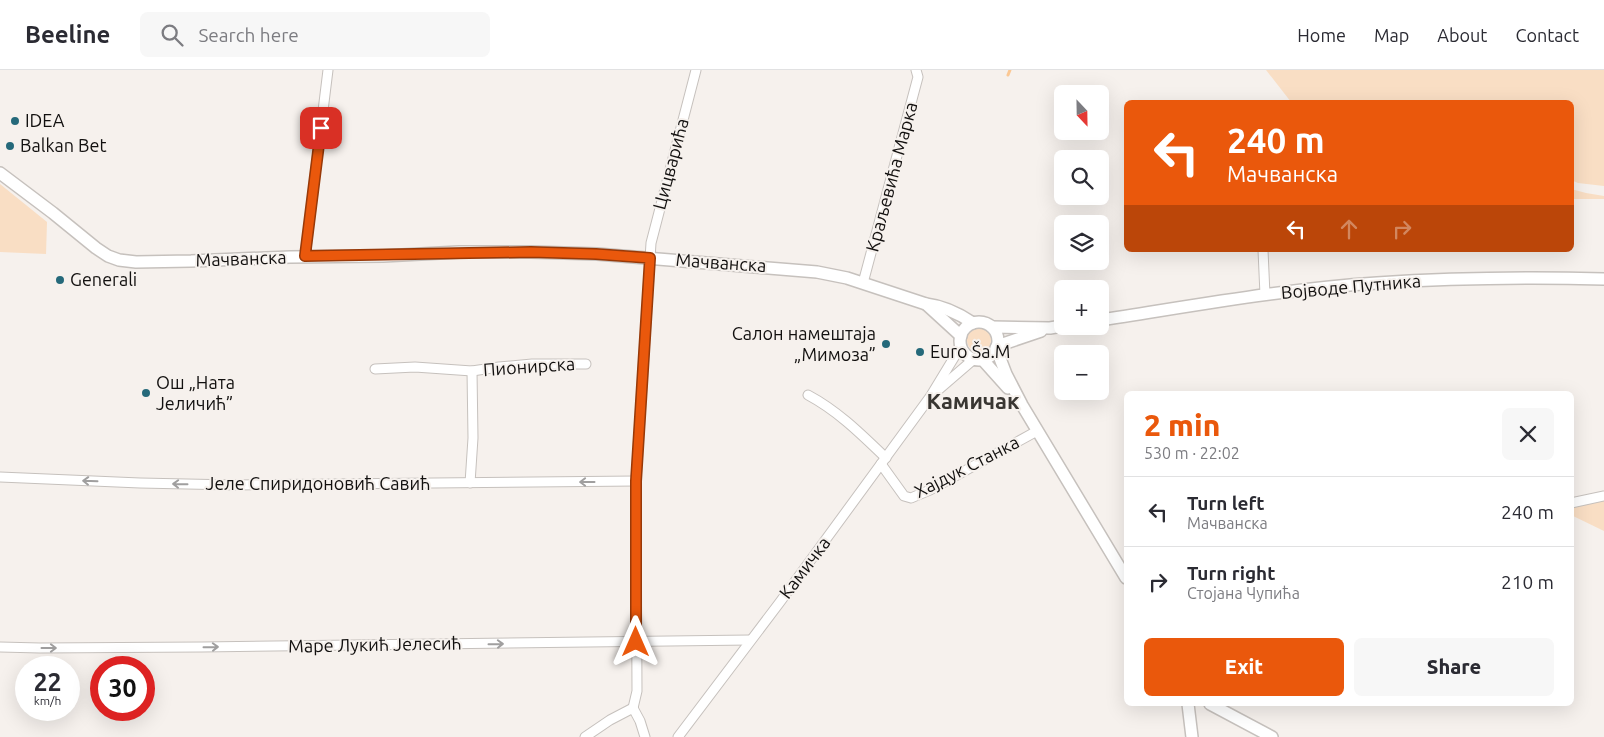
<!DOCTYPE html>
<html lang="en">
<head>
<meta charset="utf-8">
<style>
  body { margin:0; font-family:Ubuntu,sans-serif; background:#f7f7f7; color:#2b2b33; height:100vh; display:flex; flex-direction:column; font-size:19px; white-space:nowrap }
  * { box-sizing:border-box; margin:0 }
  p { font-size:16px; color:#7c7c81 }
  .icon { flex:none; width:28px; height:28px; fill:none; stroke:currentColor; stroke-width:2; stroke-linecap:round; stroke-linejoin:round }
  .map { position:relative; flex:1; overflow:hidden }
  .panel { position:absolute; left:1124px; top:321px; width:450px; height:315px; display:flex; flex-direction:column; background:#fff; border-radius:8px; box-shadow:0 5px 20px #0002 }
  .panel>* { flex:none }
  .guide { position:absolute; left:1124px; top:30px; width:450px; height:152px; border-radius:8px; box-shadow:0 5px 20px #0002; background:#ea580c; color:#fff; overflow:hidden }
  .needle { width:32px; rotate:158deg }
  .buttons { position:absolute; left:1054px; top:15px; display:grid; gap:10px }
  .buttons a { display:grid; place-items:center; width:55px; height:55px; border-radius:8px; background:#fff; box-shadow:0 5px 20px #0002; font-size:25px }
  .speed { position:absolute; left:15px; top:586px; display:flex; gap:10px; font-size:25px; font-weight:700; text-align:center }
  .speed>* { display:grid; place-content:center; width:65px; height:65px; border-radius:50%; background:#fff; box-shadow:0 5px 20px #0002; line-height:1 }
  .speed small { font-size:12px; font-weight:400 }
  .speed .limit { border:8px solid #d22; background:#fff; color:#111 }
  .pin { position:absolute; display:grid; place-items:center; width:42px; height:42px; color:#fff; margin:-21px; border-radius:10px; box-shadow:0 2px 8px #0006 }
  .me { position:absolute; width:55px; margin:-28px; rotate:0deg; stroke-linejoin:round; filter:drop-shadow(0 0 4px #0008) }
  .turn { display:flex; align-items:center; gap:18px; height:105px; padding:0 20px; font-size:22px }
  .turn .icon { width:65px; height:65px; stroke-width:2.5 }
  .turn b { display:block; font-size:35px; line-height:42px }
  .lanes { display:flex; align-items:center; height:48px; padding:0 20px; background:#0003; justify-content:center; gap:25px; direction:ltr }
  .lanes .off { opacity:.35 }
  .round { display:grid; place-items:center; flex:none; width:52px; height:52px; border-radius:8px; background:#f7f7f7 }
  .head { display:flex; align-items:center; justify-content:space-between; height:85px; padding:0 20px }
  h1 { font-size:30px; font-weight:800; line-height:38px; color:#ea580c }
  .button { display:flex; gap:10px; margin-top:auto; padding:10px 20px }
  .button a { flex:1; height:58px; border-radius:8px; background:#ea580c; color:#fff; font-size:20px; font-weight:800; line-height:58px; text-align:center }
  .button a+a { background:#f7f7f7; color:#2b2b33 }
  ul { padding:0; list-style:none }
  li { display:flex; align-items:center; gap:15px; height:70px; padding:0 20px; border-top:1px solid #e1e1e2 }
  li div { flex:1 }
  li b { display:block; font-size:19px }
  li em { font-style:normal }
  header { display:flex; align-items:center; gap:30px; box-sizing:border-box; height:70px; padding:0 25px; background:#fff; border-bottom:1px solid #e1e1e2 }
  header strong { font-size:24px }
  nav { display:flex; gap:28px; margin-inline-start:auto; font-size:18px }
  .search { width:350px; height:45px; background:#f7f7f7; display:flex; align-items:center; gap:12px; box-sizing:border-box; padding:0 18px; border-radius:8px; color:#7c7c81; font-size:19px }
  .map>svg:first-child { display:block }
</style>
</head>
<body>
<header>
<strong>Beeline</strong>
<div class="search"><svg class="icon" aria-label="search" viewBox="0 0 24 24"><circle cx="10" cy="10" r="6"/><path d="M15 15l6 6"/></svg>Search here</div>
<nav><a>Home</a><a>Map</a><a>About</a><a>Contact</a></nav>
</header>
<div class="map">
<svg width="1604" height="667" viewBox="0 0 1604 667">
  <rect width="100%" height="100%" fill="#f6f1ed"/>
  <!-- green -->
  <g fill="#f9dec4">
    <path d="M1266,0H1604V116L1578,113L1571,110V32H1291Z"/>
    <path d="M0,114L47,152L46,184L0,182Z"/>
    <path d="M1571,119L1586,123L1604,126V129H1571Z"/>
    <circle cx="979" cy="270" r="12"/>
    <path d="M1604,429V461L1571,445V436Z"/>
  </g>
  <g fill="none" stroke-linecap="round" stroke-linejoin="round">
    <!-- stream -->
    <path stroke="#fbc894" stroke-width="3" d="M1008,5L1010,0"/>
    <defs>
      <g id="street">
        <path d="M1263,180L1265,225"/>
        <path d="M305,187L328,0"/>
        <path d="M863,213L918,7L916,0"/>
        <path d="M375,299L415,297L472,301L499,297L532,294H586"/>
        <path d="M938,320L974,289"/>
        <path d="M808,325C838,341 861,364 886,388"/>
        <path d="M881,394L904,426L911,428L930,420L1037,361"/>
        <path d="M0,407L140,413L234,415L636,411"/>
        <path d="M470,413L473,368L472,301"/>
        <path d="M1571,433L1604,426"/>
        <path d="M0,577L40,578L202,577L750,570"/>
        <path d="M633,638L637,621L636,411L651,173L696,0"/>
        <path d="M633,638L640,651L645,667"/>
        <path d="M585,667L610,650L633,638"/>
        <path d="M678,667L780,532L930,327L961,276"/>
      </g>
      <g id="secondary">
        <path d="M0,103L53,143L96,178L108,186L119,190L136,192L191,191L290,187L383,186L459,182H531L597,184L817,202L847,208L926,234C943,236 958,243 973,253"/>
        <path d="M926,234L961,266"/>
        <path d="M1100,250C1192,236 1284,219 1377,213C1453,208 1529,207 1604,209"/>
        <circle cx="979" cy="271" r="19"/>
        <path d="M992,257L1050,258L1062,256"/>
        <path d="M997,276L1041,261"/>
        <path d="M996,278L1006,304L1022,335L1126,508"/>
        <path d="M982,289L1008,318"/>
        <path d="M1188,634L1192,667"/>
        <path d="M1210,634L1272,667"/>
      </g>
    </defs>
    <!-- street casing -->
    <use href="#street" stroke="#c6c1bd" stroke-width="11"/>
    <!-- secondary casing -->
    <use href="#secondary" stroke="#c6c1bd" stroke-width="14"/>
    <!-- street -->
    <use href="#street" stroke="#fff" stroke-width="9"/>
    <!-- secondary -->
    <use href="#secondary" stroke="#fff" stroke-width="11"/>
  </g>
  <!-- one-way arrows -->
  <defs><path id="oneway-shaft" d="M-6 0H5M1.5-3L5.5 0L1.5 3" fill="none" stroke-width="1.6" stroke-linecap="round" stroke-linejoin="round" transform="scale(1.25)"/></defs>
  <g stroke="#a09f9f">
    <use href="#oneway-shaft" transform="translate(90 411) rotate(-178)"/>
    <use href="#oneway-shaft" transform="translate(587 412) rotate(180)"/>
    <use href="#oneway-shaft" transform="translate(180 414) rotate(-179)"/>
    <use href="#oneway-shaft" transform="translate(496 574) rotate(-1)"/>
    <use href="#oneway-shaft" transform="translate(211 577) rotate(-1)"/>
    <use href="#oneway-shaft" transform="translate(49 578)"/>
  </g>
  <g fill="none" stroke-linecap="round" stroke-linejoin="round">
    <defs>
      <path id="route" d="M321,58L305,186L531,182L596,184L650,188L636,411V572"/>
    </defs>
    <!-- route casing -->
    <use href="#route" stroke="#983908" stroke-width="12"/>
    <!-- route -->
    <use href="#route" stroke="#ea580c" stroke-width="9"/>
  </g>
  <!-- markers -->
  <g fill="#25697a" stroke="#f6f1ed" stroke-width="2">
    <circle cx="15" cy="51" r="5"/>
    <circle cx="10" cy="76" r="5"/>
    <circle cx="60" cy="210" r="5"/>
    <circle cx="886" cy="274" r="5"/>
    <circle cx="920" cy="282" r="5"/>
    <circle cx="146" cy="323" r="5"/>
  </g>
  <g text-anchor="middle" stroke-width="4" stroke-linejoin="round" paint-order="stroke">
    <!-- poi labels -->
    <g font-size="18" fill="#12100f" stroke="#f6f1ed" text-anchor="start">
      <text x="25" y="57">IDEA</text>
      <text x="20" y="82">Balkan Bet</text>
      <text x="70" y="216">Generali</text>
      <text x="876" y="270" text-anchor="end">Салон намештаја<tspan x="876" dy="21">„Мимоза”</tspan></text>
      <text x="930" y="288">Euro Ša.M</text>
      <text x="156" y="319">Ош „Ната<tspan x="156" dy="21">Јеличић”</tspan></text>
    </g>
    <!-- street labels -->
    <g font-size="18" fill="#12100f" stroke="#f6f1ed">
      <text transform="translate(671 94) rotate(-75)" y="6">Цицварића</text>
      <text transform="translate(892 107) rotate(-75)" y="6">Краљевића Марка</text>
      <text transform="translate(241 189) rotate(-2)" y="6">Мачванска</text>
      <text transform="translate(721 193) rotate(4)" y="6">Мачванска</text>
      <text transform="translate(1351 217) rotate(-5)" y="6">Војводе Путника</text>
      <text transform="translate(529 297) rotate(-4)" y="6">Пионирска</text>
      <text transform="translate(967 397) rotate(-27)" y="6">Хајдук Станка</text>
      <text x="318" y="420">Јеле Спиридоновић Савић</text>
      <text transform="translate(805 498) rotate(-53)" y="6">Камичка</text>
      <text transform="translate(375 575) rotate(-1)" y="6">Маре Лукић Јелесић</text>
    </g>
    <!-- district labels -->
    <g font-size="22" font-weight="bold" fill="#393632" stroke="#f6f1ed">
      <text x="973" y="339">Камичак</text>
    </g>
  </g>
</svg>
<div class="buttons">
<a><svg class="needle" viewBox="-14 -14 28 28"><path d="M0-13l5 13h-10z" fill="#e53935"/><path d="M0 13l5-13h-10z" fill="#7c7c81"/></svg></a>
<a><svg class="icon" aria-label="search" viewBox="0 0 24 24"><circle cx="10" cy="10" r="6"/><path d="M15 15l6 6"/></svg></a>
<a><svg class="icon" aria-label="layers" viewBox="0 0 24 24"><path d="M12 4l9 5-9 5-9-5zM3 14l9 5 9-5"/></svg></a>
<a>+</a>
<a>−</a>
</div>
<div class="speed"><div>22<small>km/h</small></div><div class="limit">30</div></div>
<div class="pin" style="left:321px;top:58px;background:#d93025"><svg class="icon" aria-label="arrive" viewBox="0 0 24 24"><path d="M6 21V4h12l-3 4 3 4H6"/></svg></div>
<svg class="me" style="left:636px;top:572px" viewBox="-20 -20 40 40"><path d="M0-17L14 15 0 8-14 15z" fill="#ea580c" stroke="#fff" stroke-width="4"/></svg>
<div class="guide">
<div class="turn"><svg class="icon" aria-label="left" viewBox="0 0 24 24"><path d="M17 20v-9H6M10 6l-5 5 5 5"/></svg><div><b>240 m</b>Мачванска</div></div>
<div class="lanes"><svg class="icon" aria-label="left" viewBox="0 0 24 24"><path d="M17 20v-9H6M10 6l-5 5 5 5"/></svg><svg class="icon off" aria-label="ahead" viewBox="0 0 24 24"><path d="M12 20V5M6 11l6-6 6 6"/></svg><svg class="icon off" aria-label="right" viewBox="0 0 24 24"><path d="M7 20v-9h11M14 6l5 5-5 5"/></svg></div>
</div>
<section class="panel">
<div class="head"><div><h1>2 min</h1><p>530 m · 22:02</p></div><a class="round"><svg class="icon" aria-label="close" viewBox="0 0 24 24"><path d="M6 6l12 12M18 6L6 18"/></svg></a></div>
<ul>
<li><svg class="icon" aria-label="left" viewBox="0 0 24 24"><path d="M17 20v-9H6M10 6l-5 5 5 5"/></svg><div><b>Turn left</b><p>Мачванска</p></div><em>240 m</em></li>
<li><svg class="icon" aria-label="right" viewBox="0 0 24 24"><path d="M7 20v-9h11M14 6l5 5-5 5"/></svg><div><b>Turn right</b><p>Стојана Чупића</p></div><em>210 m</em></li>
</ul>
<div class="button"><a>Exit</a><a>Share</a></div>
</section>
</div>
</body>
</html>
